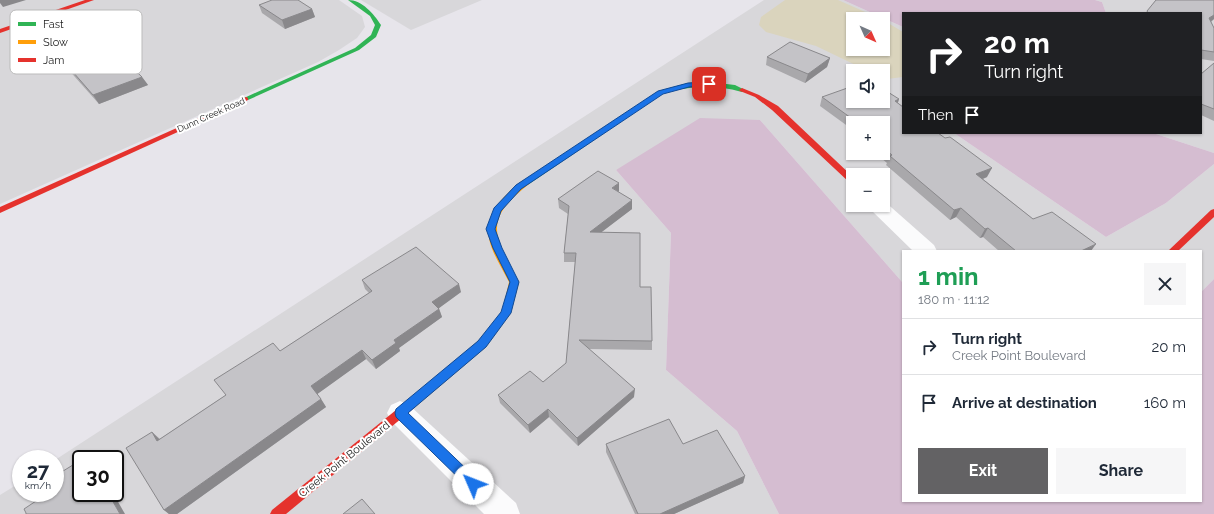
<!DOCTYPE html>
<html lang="en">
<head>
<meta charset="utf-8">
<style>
  body { margin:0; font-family:Raleway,sans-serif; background:#f6f6f7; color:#1f2937; height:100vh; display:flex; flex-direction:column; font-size:15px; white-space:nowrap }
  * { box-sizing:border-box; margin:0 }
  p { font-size:13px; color:#747a83 }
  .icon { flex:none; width:22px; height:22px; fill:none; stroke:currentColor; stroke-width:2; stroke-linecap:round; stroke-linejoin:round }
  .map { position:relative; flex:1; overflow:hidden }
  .drawer { position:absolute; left:902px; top:250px; width:300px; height:252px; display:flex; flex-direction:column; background:#fff; border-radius:0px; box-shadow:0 1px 3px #0004 }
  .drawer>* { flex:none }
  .banner { position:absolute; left:902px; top:12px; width:300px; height:122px; border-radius:0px; box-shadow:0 1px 3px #0004; background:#202124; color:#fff; overflow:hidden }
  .needle { width:26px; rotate:135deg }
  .buttons { position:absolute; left:846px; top:12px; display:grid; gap:8px }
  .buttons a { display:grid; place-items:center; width:44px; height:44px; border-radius:0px; background:#fff; box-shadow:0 1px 3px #0004; font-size:20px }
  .speed { position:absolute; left:12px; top:450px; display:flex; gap:8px; font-size:20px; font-weight:700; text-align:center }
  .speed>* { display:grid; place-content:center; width:52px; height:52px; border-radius:50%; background:#fff; box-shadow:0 1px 3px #0004; line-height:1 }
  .speed small { font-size:10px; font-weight:400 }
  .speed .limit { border:2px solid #111; border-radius:6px; background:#fff; color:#111 }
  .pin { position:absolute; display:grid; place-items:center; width:34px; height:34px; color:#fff; margin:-17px; border-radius:8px; box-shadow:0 2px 6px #0006 }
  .me { position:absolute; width:44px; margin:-22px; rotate:314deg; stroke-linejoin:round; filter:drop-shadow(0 0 3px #0008) }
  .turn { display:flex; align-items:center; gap:14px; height:84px; padding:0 16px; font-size:18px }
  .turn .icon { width:52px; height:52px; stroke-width:2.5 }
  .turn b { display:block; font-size:28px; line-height:34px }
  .then { display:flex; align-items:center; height:38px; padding:0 16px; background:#0003; gap:8px; font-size:15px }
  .round { display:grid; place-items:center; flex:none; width:42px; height:42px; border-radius:0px; background:#f6f6f7 }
  .head { display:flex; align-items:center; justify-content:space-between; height:68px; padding:0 16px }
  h1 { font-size:24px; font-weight:700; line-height:30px; color:#1e9e55 }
  .button { display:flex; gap:8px; margin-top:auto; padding:8px 16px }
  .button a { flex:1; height:46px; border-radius:0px; background:#636264; color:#fff; font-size:16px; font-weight:700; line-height:46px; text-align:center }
  .button a+a { background:#f6f6f7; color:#1f2937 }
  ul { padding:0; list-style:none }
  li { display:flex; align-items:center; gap:12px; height:56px; padding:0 16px; border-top:1px solid #e0e1e3 }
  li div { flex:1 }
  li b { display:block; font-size:15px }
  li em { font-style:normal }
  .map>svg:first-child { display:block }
</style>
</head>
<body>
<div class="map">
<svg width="1214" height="514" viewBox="0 0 1214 514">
  <rect width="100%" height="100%" fill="#e7e5eb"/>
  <!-- residential -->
  <g fill="#d8d7da" fill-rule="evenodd">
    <path d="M0,0H339L362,16L365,27L357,38L339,50L318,62L0,204Z"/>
    <path d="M361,0H482L411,30Z"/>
    <path d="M764,0H843L903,27V133H954L1106,237L1166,203L1214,164V279L1201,292V251H903V283L760,120L616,170L671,233L666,370L737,431L779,514H0V495L21,482V493H55V460ZM853,19H883V49H853ZM853,71H883V101H853ZM853,123H883V153H853ZM853,175H883V205H853ZM81,459H115V493H81Z"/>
    <path d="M1095,0H1214V153L1153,133H1201V13H1106L1102,2Z"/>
  </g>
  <!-- forest -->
  <g fill="#d5bdd1">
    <path d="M843,0H1095L1102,2L1106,13H903V27Z"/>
    <path d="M700,118L760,120L903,283V501H1201V292L1214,279V514H779L737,431L666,370L671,233L616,170Z"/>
    <path d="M954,133H1153L1214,153V164L1166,203L1106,237Z"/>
  </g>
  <!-- water -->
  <path fill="#dad4bd" d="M785,0H838L881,19H853V49H883V20L903,32V77L887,79L883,77V71H868L816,46L766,32L759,25L761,17Z"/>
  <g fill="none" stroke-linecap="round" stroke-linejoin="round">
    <!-- street -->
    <g fill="#fbfbfc" fill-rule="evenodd">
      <path d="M883,200L934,245L937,251H913L871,210L868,205H883Z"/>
      <path d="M400,401L409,405L516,503L520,514H484L391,421L387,413L391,405Z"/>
    </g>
    <!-- fast -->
    <g fill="#30b455" fill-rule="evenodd">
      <path d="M348,0C362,0 374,14 381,25L376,37L359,50L248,100H244V98L355,48L371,35L375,25L370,16Z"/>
      <path d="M709,82L735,85L745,90L742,92C712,84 693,86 663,93L529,184L526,185L522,182L659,91L688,83Z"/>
    </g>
    <!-- slow -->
    <path fill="#ff9f0a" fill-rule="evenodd" d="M526,179L529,180L530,182L529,184C482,221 494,235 519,282L511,313L486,347L414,408L410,410L406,408L405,405L406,402L478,341L502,312L509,282C492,249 475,230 504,197C510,191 518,182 526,179Z"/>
    <!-- jam -->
    <g fill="#e5322d" fill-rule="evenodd">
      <path d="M85,0H94L0,33V29Z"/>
      <path d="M742,88L759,95L778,106L853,177V184L850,183L772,110L755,97L740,91L739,90Z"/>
      <path d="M246,97L248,98V100L0,213V207Z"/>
      <path d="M1214,209V217L1178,251H1168L1211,210Z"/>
      <path d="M410,400L414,402L415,405L414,408L286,514H270L272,510L406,402Z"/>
    </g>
  </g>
  <!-- wall -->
  <g fill="#a9a8ab">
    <path d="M1156,0H1214V19L1211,22L1214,28V61L1201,59V13H1146Z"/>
    <path d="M259,5L312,9L315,17L285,29L262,13Z"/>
    <path d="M46,41L142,77L148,85L99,104L51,50Z"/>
    <path d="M767,57L830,58L827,67L805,83L766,65Z"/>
    <path d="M1214,63V121L1201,115V74Z"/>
    <path d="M822,97L899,99L898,103L987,177L983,179L1033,219L1091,251H999L983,237L980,238L956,217L950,220L886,165L887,163L875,153H883V123H853V130L820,106Z"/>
    <path d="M619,192L632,209L601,232L640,287L652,341V350L589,349L634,397L578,446L549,417L530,433L500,403L498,395L543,382L566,363L575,262H564V253L568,214L559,208L558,199Z"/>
    <path d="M362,280L461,292L439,308L442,317L399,348L400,351L376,369L366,359L317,394L321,399L326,407L177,514H169L164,510L152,432L160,439L226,395L280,351L369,293L365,289Z"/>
    <path d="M606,444H683L745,476L743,483L674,514H635L606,452Z"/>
  </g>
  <!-- shaded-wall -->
  <g fill="#89888b">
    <path d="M0,0H26L3,7L0,3Z"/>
    <path d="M312,9L315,17L285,29L282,20Z"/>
    <path d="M1214,15V19L1203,27L1209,18Z"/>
    <path d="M830,58L827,67L805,83L808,74Z"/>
    <path d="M142,77L148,85L99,104L93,95Z"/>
    <path d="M899,99L896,108L895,101Z"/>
    <path d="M992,168L987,177L972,183L976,174Z"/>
    <path d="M619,183V192L612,188Z"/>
    <path d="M632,200V209L590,241V232Z"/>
    <path d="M961,208L956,217L950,220L954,210Z"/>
    <path d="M988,228L983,237L980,238L985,229Z"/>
    <path d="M1096,244L1091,251H1081Z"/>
    <path d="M459,284L461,292L435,311L432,302Z"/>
    <path d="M439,309L442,317L399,348L400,351L376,369L372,360L394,340Z"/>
    <path d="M362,350L366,359L316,395L311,386Z"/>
    <path d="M635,389L634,397L578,446L577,438Z"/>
    <path d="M321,399L326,407L177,514H169L164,510Z"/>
    <path d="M548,409L549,417L530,433L528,425Z"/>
    <path d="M152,432L160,440L157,441Z"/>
    <path d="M745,476L743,483L674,514H660Z"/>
    <path d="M108,493H113L125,514H120Z"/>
  </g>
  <!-- building -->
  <g fill="#c4c3c7" stroke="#89888b">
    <path d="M272,0H298L312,9L282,20L259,5Z"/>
    <path d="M1156,0H1214V15L1209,18L1214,28V52L1201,50V13H1148L1147,11Z"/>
    <path d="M90,27L142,77L93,95L46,41Z"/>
    <path d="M790,42L830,58L808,74L767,57Z"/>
    <path d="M1214,63V109L1201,104V74Z"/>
    <path d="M853,86V101H883V89L899,99L895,101L903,107V133H938L945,138L950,137L992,168L976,174L1033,219L1052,212L1096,244L1081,251H1016L988,228L985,229L961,208L954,210L890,156L892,155L883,148V123H858L822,97Z"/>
    <path d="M598,171L619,183L612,188L632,200L590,232L640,233V287H651L652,341L579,340L635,389L577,438L548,409L528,425L498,395L530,371L543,382L566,363L576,253H564L569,206L558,199Z"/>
    <path d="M416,247L459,284L432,302L439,309L394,340L396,343L372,360L362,350L311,386L321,399L164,510L126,448L152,432L157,441L226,395L214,380L273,343L280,351L372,291L362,280Z"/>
    <path d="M669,419L683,444L717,430L745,476L660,514H638L606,444Z"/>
    <path d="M87,456L89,459H82Z"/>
    <path d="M81,460V493H108L120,514H26V513L24,509L48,493H55V489L60,486L55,476Z"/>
    <path d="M362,499L375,514H343Z"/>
  </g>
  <!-- route -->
  <path fill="#1a73e8" stroke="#114b97" d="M709,82L711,83V86L689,87L663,94L521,189L501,211L495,229L502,248L519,282L511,313L486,347L408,413L478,480L479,484L478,488L473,490L469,488L396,417L395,413L396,409L478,341L501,312L510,282L493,248L486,229L494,208L516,185L658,91L688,83Z"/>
  <g text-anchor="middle" stroke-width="4" stroke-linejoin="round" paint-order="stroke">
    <!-- far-street labels -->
    <g font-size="9" fill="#1c1c1c" stroke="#fff">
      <text transform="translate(211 115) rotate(-24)" y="3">Dunn Creek Road</text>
    </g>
    <!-- street labels -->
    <g font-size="11" fill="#1c1c1c" stroke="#fff">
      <text transform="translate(344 459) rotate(-39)" y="4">Creek Point Boulevard</text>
    </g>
  </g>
  <!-- legend -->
  <rect x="10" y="10" width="132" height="64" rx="6" fill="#fff" stroke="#bbb" stroke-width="1"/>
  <rect x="18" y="22" width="18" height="4" fill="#30b455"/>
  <rect x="18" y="40" width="18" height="4" fill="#ff9f0a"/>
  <rect x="18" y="58" width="18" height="4" fill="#e5322d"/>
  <g font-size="11" fill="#1c1c1c">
    <text x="43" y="28">Fast</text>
    <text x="43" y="46">Slow</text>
    <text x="43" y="64">Jam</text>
  </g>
</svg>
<div class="buttons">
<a><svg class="needle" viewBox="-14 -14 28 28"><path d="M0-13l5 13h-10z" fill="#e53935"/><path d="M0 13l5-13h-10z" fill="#747a83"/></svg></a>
<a><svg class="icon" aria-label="sound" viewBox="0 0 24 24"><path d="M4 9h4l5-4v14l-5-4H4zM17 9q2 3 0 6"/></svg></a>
<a>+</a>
<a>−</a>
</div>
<div class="speed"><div>27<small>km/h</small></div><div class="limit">30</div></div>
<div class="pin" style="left:709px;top:84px;background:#d93025"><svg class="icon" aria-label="arrive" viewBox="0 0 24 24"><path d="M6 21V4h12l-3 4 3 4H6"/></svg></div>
<svg class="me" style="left:473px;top:484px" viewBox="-20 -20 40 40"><circle r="19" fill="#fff"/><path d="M0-13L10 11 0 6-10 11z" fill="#1a73e8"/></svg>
<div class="banner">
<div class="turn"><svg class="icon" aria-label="right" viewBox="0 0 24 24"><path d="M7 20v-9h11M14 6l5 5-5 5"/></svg><div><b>20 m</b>Turn right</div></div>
<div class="then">Then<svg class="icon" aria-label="arrive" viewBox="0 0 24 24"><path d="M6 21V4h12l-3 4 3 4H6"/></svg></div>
</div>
<section class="drawer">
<div class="head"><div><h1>1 min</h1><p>180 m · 11:12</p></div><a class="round"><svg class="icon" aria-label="close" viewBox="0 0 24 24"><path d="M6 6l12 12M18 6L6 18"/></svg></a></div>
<ul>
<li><svg class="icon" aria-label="right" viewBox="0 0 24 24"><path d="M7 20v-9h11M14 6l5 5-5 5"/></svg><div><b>Turn right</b><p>Creek Point Boulevard</p></div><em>20 m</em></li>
<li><svg class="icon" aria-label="arrive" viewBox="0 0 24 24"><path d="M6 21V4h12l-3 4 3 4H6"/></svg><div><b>Arrive at destination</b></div><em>160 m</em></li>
</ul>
<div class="button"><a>Exit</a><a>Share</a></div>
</section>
</div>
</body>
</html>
